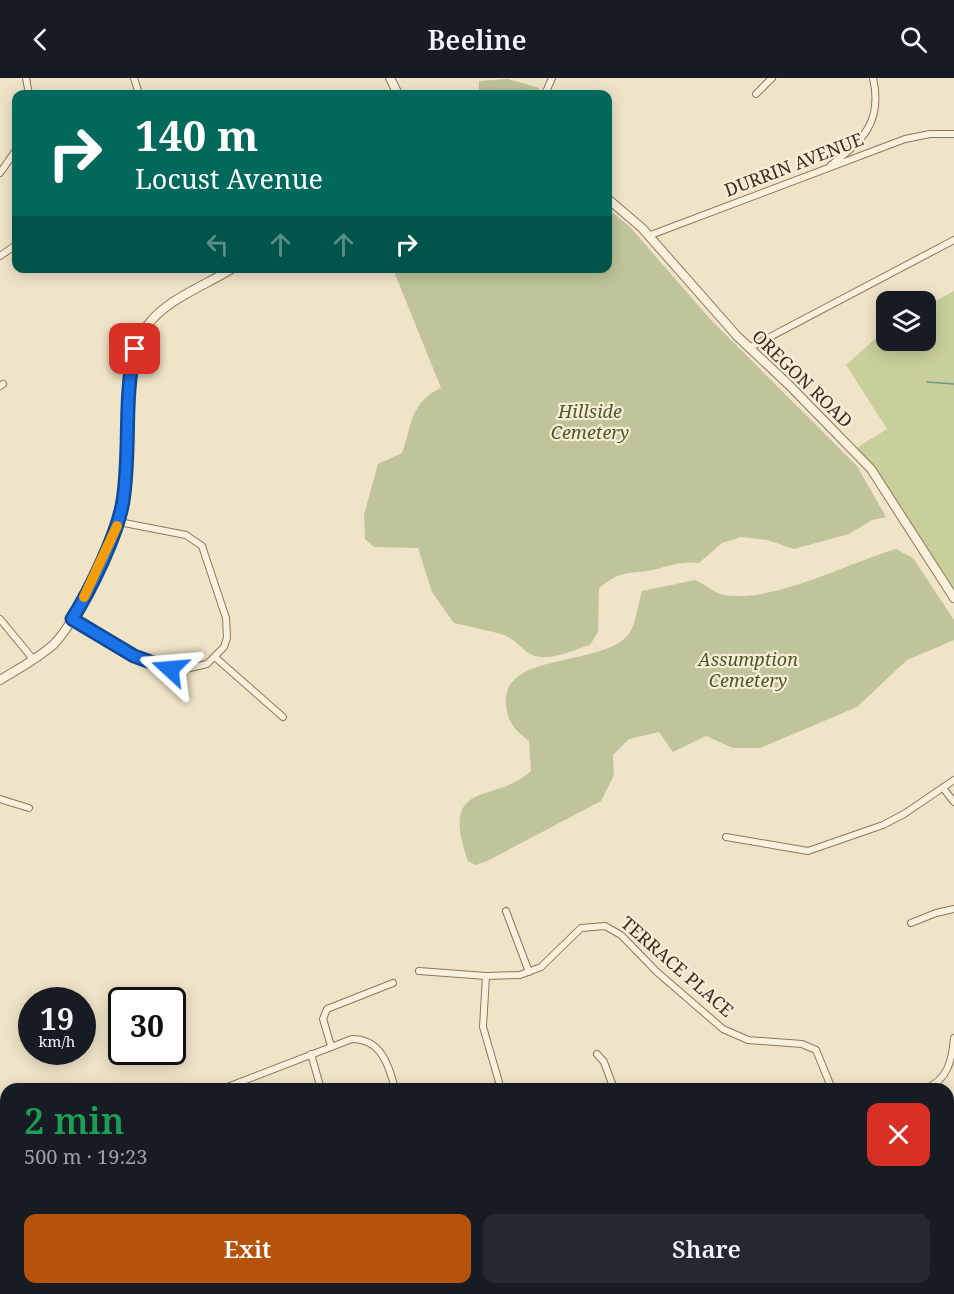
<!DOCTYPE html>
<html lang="en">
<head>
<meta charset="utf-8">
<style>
  body { margin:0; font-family:"Noto Serif",serif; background:#242831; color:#f1f3f6; height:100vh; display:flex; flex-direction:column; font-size:22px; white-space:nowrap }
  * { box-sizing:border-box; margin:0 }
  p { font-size:20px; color:#9ea1a6 }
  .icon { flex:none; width:33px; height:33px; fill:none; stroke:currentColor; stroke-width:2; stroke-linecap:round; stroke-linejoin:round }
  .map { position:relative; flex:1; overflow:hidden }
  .drawer { position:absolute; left:0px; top:1005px; width:954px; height:212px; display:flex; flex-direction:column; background:#171b24; border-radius:18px 18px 0 0; box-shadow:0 3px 15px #0003 }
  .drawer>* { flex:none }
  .top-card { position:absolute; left:12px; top:12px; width:600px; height:183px; border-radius:12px; box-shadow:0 3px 15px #0003; background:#00695c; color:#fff; overflow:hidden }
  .controls { position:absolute; left:876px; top:213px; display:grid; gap:12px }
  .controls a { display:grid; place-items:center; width:60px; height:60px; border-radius:12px; background:#171b24; box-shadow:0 3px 15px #0003; font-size:30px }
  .speed { position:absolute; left:18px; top:909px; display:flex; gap:12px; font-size:30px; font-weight:700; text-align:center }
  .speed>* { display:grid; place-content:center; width:78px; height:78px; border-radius:50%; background:#171b24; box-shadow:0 3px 15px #0003; line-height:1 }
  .speed small { font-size:15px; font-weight:400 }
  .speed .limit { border:3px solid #111; border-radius:9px; background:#fff; color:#111 }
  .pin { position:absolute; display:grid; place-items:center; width:51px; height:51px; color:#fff; margin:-26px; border-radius:12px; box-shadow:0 3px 9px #0006 }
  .me { position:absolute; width:66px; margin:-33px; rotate:289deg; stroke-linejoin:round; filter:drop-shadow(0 0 4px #0008) }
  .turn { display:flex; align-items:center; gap:21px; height:126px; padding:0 24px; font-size:27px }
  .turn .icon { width:78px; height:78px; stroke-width:2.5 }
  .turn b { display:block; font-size:42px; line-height:51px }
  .lanes { display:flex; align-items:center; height:57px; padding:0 24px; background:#0003; justify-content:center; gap:30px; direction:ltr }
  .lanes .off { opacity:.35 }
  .round { display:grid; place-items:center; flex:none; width:63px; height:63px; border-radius:12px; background:#242831 }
  .head { display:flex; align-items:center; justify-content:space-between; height:102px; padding:0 24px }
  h1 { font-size:36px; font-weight:600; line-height:45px; color:#1e9e55 }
  .action { display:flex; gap:12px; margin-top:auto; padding:12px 24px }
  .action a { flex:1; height:69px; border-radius:12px; background:#b45309; color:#fff; font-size:24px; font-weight:600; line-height:69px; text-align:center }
  .action a+a { background:#242831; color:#f1f3f6 }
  header { display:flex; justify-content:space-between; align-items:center; height:78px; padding:0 24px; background:#171b24; font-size:27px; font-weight:600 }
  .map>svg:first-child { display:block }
</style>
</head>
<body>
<header><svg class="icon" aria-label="back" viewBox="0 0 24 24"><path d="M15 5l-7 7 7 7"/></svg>Beeline<svg class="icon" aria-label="search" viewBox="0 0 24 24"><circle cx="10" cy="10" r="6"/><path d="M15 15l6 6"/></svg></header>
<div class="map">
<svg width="954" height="1216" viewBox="0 0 954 1216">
  <rect width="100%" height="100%" fill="#f0e4c8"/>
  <!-- green -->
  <path fill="#c9cf9b" d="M954,213V519L856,370L887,351L846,287L886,251V262H926V228Z"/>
  <!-- cemetery -->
  <g fill="#bfc49a">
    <path d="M508,1L539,10L538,16H479V3Z"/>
    <path d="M608,131L630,149L711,242L857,388L886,439L872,442L849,456L794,471L767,462L741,459L722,465L699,485C677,483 673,488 652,492C626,497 623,491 599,510L598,554L590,567C573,572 548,585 530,576C521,571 515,561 504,557C488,552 470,549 454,545L432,514L418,470L374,469L365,461L364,437L378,386L402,375C413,344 410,325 441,310L393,191L608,190Z"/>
    <path d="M896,471L913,480L954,542V562L907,582L857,629L760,670H733L706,658L673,674L659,654L629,661L613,677L614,697L601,723L487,783L475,787L468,783C438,699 495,727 531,693L529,663C515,652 507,644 506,626C501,574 601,589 628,557C636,548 638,525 642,513L695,502C704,506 715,515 724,517C774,525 848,485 896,471Z"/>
  </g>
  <!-- water -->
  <path fill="#a9c4bc" stroke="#6f938a" stroke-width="1.5" d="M6,1172V1210L96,1211L84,1214L0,1216V1174Z"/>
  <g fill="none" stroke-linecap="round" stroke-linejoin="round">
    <!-- stream -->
    <g stroke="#6f938a" stroke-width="1.5">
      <path d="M927,304L954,306"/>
      <path d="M948,1173L954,1174"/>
      <path d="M387,1210L392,1216"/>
      <path d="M524,1210L528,1216"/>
      <path d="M429,1216L438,1210"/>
      <path d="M586,1216L591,1213L595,1216"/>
      <path d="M604,1216L635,1210"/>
    </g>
    <defs>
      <g id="minor">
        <path d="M26,0L29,16"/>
        <path d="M134,0L139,16"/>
        <path d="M545,16L552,0"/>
        <path d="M756,16L772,0"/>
        <path d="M831,87C863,62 883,44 873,0"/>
        <path d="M0,95L16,72"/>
        <path d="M648,158L905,61L930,56H954"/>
        <path d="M0,178L16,167"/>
        <path d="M749,270L954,162"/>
        <path d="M0,308L3,306"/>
        <path d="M0,541L33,581"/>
        <path d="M72,541L134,578L177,593L207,586L224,569L227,560L226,540L202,468L186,457L119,444"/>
        <path d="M216,580L283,639"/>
        <path d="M943,710L954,724"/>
        <path d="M0,721L29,730"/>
        <path d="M726,759L808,773L883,747L904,736L954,702"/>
        <path d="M506,833L529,894"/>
        <path d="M911,845L936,835L954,831"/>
        <path d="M419,893L486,898L520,897L541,889L581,850L605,848L621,857L657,894L723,951L748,962L802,966L816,972L832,1011"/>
        <path d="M486,898L483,949L501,1011"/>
        <path d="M331,968L323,941L327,931L393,905"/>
        <path d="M311,976L321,1011"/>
        <path d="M597,976L604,984L614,1011"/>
        <path d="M222,1011L352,961C381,961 389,987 395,1011"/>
        <path d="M925,1011C948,1002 952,982 954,960"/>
        <path d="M948,1112L954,1113"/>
        <path d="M0,1142L6,1140"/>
        <path d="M134,1210L135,1216"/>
        <path d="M376,1210L380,1216"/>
      </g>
      <g id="tertiary">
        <path d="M390,0L398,16"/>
        <path d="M608,121L642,150L737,258L789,307L871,391L954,520"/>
        <path d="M0,602C18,591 37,581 53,567C74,547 110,472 119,444C127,418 126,389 126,362C127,325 123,279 147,248C166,221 205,208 233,190"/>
      </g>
    </defs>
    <!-- minor casing -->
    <use href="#minor" stroke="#8d765c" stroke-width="8"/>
    <!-- tertiary casing -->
    <use href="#tertiary" stroke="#8d765c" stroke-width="10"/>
    <!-- minor -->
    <use href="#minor" stroke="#faf1dc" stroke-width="6"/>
    <!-- tertiary -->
    <use href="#tertiary" stroke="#faf1dc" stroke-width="8"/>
  </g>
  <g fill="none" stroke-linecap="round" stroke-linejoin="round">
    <defs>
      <path id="route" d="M135,271C123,321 131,372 123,423C118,455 90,513 72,541L134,578L170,591"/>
    </defs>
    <!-- route casing -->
    <use href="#route" stroke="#114b97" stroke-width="15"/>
    <!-- route -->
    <use href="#route" stroke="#1a73e8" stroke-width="10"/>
    <!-- slow -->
    <path stroke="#f59e0b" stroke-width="10" d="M84,519L117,448"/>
  </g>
  <g text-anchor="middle" stroke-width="4.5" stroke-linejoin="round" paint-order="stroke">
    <!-- street labels -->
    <g font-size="18" fill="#3d2e20" stroke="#f7eed8">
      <text transform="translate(794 87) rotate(-21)" y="6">DURRIN AVENUE</text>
      <text transform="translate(802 301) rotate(44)" y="6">OREGON ROAD</text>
      <text transform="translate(677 889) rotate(41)" y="6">TERRACE PLACE</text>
    </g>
    <!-- park labels -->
    <g font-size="18" font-style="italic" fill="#4d5a26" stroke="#f7eed8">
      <text x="590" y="340">Hillside<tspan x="590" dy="21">Cemetery</tspan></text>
      <text x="748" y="588">Assumption<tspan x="748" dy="21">Cemetery</tspan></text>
    </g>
  </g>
</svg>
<div class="controls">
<a><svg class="icon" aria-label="layers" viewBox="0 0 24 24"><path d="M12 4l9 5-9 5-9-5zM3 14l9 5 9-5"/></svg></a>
</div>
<div class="speed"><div>19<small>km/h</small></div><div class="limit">30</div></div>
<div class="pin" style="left:135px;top:271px;background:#d93025"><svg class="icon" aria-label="arrive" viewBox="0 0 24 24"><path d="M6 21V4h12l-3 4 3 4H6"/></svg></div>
<svg class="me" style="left:170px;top:591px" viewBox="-20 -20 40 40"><path d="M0-17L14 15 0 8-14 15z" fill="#1a73e8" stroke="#fff" stroke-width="4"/></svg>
<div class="top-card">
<div class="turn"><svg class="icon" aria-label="right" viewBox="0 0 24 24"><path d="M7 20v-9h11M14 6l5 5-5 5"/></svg><div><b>140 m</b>Locust Avenue</div></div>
<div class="lanes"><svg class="icon off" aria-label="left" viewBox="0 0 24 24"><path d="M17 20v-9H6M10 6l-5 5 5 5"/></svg><svg class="icon off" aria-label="ahead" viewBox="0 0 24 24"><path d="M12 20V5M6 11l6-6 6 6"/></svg><svg class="icon off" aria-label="ahead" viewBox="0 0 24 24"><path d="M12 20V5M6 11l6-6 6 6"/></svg><svg class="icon" aria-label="right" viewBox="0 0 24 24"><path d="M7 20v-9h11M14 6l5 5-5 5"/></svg></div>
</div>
<section class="drawer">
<div class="head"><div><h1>2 min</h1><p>500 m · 19:23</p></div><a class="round" style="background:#d93025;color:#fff"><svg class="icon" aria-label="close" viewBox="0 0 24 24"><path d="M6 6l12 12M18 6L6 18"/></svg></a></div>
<div class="action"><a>Exit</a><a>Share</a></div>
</section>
</div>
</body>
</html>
